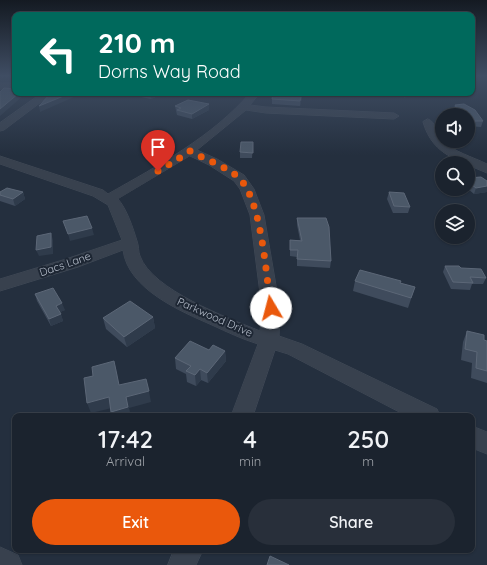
<!DOCTYPE html>
<html lang="en">
<head>
<meta charset="utf-8">
<style>
  body { margin:0; font-family:Quicksand,sans-serif; background:#282f3a; color:#f1f3f6; height:100vh; display:flex; flex-direction:column; font-size:15px; white-space:nowrap }
  * { box-sizing:border-box; margin:0 }
  p { font-size:13px; color:#a0a4aa }
  .icon { flex:none; width:22px; height:22px; fill:none; stroke:currentColor; stroke-width:2; stroke-linecap:round; stroke-linejoin:round }
  .map { position:relative; flex:1; overflow:hidden }
  .panel { position:absolute; left:12px; top:413px; width:463px; height:140px; display:flex; flex-direction:column; background:#1b232e; border-radius:8px; box-shadow:0 1px 3px #0004,0 0 0 1px #39404a }
  .panel>* { flex:none }
  .top-card { position:absolute; left:12px; top:12px; width:463px; height:84px; border-radius:8px; box-shadow:0 1px 3px #0004,0 0 0 1px #39404a; background:#00695c; color:#fff; overflow:hidden }
  .buttons { position:absolute; left:435px; top:108px; display:grid; gap:8px }
  .buttons a { display:grid; place-items:center; width:40px; height:40px; border-radius:50%; background:#1b232e; box-shadow:0 1px 3px #0004,0 0 0 1px #39404a; font-size:20px }
  .pin { position:absolute; display:grid; place-items:center; width:34px; height:34px; color:#fff; margin:-41px -17px; border-radius:50% 50% 50% 0; rotate:-45deg; box-shadow:0 0 4px #0007 }
  .pin .icon { rotate:45deg }
  .me { position:absolute; width:44px; margin:-22px; rotate:352deg; stroke-linejoin:round; filter:drop-shadow(0 0 3px #0008) }
  .turn { display:flex; align-items:center; gap:14px; height:84px; padding:0 20px; font-size:18px }
  .turn .icon { width:52px; height:52px; stroke-width:2.5 }
  .turn b { display:block; font-size:28px; line-height:34px }
  .eta { display:flex; justify-content:space-evenly; align-items:center; height:68px; text-align:center }
  .eta b { font-size:24px; font-weight:600; line-height:28px }
  .button { display:flex; gap:8px; margin-top:auto; padding:8px 20px }
  .button a { flex:1; height:46px; border-radius:24px; background:#ea580c; color:#fff; font-size:16px; font-weight:600; line-height:46px; text-align:center }
  .button a+a { background:#282f3a; color:#f1f3f6 }
  .map>svg:first-child { display:block }
</style>
</head>
<body>
<div class="map">
<svg width="487" height="565" viewBox="0 0 487 565">
  <rect width="100%" height="100%" fill="#242f3e"/>
  <g fill="none" stroke-linecap="round" stroke-linejoin="round">
    <defs>
      <g id="minor">
        <rect x="0" y="83" width="15" height="6"/>
        <path d="M42,93H53L4,130L0,131V123Z"/>
        <path d="M250,93H260L250,105L266,107L394,113L399,116L394,119L266,113L246,110L197,150L217,159L244,175L254,189L264,215L280,309L279,336L302,344L437,409L440,416H407L288,354L275,350L253,416H231L258,344C242,339 227,332 212,325C180,311 128,289 123,250L78,267L0,291V279L66,259L122,240L108,205L93,196L0,164V156L103,190L108,194C159,165 212,137 250,93ZM190,156L209,165L234,181L240,189L250,215L262,309L260,331C228,318 152,290 140,256C138,251 139,246 137,241C133,228 127,209 118,199Z"/>
        <path d="M428,119C436,121 437,136 443,141C454,152 473,157 487,164V173L468,165V163C463,163 458,160 453,158C437,150 428,139 423,122Z"/>
        <path d="M472,426L487,432V454L472,448Z"/>
        <path d="M0,547L18,555L22,565H0Z"/>
        <path d="M174,550H203L196,565H168Z"/>
      </g>
    </defs>
    <!-- minor casing -->
    <use href="#minor" stroke="#414a57" stroke-width="1"/>
    <!-- minor -->
    <use href="#minor" fill="#38414e" fill-rule="evenodd"/>
  </g>
  <!-- wall -->
  <g fill="#3f4b5c">
    <path d="M135,93H165L151,99L136,96Z"/>
    <path d="M273,93H325V94L303,93L300,106L272,104V99Z"/>
    <path d="M455,105L483,121L481,127L468,126V115H456L453,111Z"/>
    <path d="M175,106L209,110L192,119L177,115Z"/>
    <path d="M253,142L252,158H240V152Z"/>
    <path d="M468,178L487,181V192L474,194L468,189Z"/>
    <path d="M0,192H23L25,199L15,206L0,201Z"/>
    <path d="M389,192L410,207L408,213H393L387,199Z"/>
    <path d="M297,218L331,261L330,268L297,266V257L290,256V240H300L297,225Z"/>
    <path d="M445,266L461,268L486,278L483,284H472L470,290L451,289L443,272Z"/>
    <path d="M355,281L400,283L415,287L408,308L353,291Z"/>
    <path d="M35,294L65,310L60,312L63,321L51,326L37,301Z"/>
    <path d="M153,317L155,328L127,347L106,329L103,318Z"/>
    <path d="M467,331L484,340L487,341V383L471,378L472,363L461,360L463,342Z"/>
    <path d="M209,350L225,351L226,361L208,383L201,380L196,386L187,382L186,374L176,369L175,358Z"/>
  </g>
  <!-- shaded-wall -->
  <g fill="#2f3b4b">
    <path d="M19,93H24V95L0,116V109Z"/>
    <path d="M71,93H83L40,112L39,106Z"/>
    <path d="M153,93H165L151,99L150,94Z"/>
    <path d="M302,93H303L300,106V101Z"/>
    <path d="M407,93H416L404,98L405,94Z"/>
    <path d="M209,104V110L192,119V114Z"/>
    <path d="M487,186V192L474,194L476,188Z"/>
    <path d="M23,192L25,199L15,206L13,199Z"/>
    <path d="M92,228L94,235L70,241L68,234Z"/>
    <path d="M51,233L53,240V254L39,256L36,250Z"/>
    <path d="M62,303L65,310L58,313L56,306Z"/>
    <path d="M61,314L63,321L51,326L49,319Z"/>
    <path d="M153,317L155,328L127,347L124,337Z"/>
    <path d="M225,351L226,361L208,383L207,373Z"/>
    <path d="M114,361L117,372L121,396L119,385Z"/>
    <path d="M200,369L201,380L196,386L195,375Z"/>
    <path d="M149,391L151,402L129,408L131,416H112L111,412L126,397Z"/>
    <path d="M109,397L112,408L91,413L87,403Z"/>
  </g>
  <!-- building -->
  <g fill="#4b5868" stroke="#5c6777">
    <path d="M4,88L15,89V93H19L0,109V92Z"/>
    <path d="M51,93H71L39,106Z"/>
    <path d="M145,93H153L150,94Z"/>
    <path d="M273,93H302L300,101L272,99Z"/>
    <path d="M188,100L209,104L192,114L177,110L181,108L175,106Z"/>
    <path d="M464,104L475,110L483,121H468V115H461L455,105Z"/>
    <path d="M241,142H253V153L240,152Z"/>
    <path d="M481,177L487,181V186L476,188L468,182V178Z"/>
    <path d="M7,188L23,192L13,199L0,195V192Z"/>
    <path d="M389,192L404,193L410,207L394,206Z"/>
    <path d="M87,216L92,228L68,234L63,221Z"/>
    <path d="M297,218H326L329,227L331,261L297,259L298,250H290V240L302,241Z"/>
    <path d="M51,233V247L36,250L37,236Z"/>
    <path d="M445,266H459L461,268L481,269L486,278L470,277L473,283L453,282Z"/>
    <path d="M360,270L401,281L400,283L415,287L411,298L355,281Z"/>
    <path d="M53,288L62,303L56,306L61,314L49,319L35,294Z"/>
    <path d="M130,301L153,317L124,337L103,318Z"/>
    <path d="M467,331L484,335V340L487,341V371L476,368L477,352L465,349Z"/>
    <path d="M190,341L209,350L213,345L225,351L207,373L200,369L195,375L186,371L191,366L175,358Z"/>
    <path d="M114,361L119,385L146,379L149,391L126,397L128,407L111,412L109,397L87,403L84,378L93,376L92,367Z"/>
    <path d="M270,556L289,565H267Z"/>
  </g>
  <!-- sky -->
  <linearGradient id="sky" x2="0" y2="1"><stop stop-color="#141a22"/><stop offset="0.49" stop-color="#3f4d63"/><stop offset="1" stop-color="#3f4d63" stop-opacity="0"/></linearGradient>
  <rect width="487" height="155" fill="url(#sky)"/>
  <g fill="none" stroke-linecap="round" stroke-linejoin="round">
    <!-- route -->
    <path stroke="#ea580c" stroke-width="7" stroke-dasharray="0 12.6" d="M158,171L175,161L190,151C205,160 224,165 238,177C262,198 266,277 271,308"/>
  </g>
  <g text-anchor="middle" stroke-width="4" stroke-linejoin="round" paint-order="stroke">
    <!-- street labels -->
    <g font-size="11" fill="#b4bcc9" stroke="#1d2633">
      <text transform="translate(65 264) rotate(-19)" y="4">Dacs Lane</text>
      <text transform="translate(215 317) rotate(24)" y="4">Parkwood Drive</text>
    </g>
  </g>
</svg>
<div class="buttons">
<a><svg class="icon" aria-label="sound" viewBox="0 0 24 24"><path d="M4 9h4l5-4v14l-5-4H4zM17 9q2 3 0 6"/></svg></a>
<a><svg class="icon" aria-label="search" viewBox="0 0 24 24"><circle cx="10" cy="10" r="6"/><path d="M15 15l6 6"/></svg></a>
<a><svg class="icon" aria-label="layers" viewBox="0 0 24 24"><path d="M12 4l9 5-9 5-9-5zM3 14l9 5 9-5"/></svg></a>
</div>
<div class="pin" style="left:158px;top:171px;background:#d93025"><svg class="icon" aria-label="arrive" viewBox="0 0 24 24"><path d="M6 21V4h12l-3 4 3 4H6"/></svg></div>
<svg class="me" style="left:271px;top:308px" viewBox="-20 -20 40 40"><circle r="19" fill="#fff"/><path d="M0-13L10 11 0 6-10 11z" fill="#ea580c"/></svg>
<div class="top-card">
<div class="turn"><svg class="icon" aria-label="left" viewBox="0 0 24 24"><path d="M17 20v-9H6M10 6l-5 5 5 5"/></svg><div><b>210 m</b>Dorns Way Road</div></div>
</div>
<section class="panel">
<div class="eta">
<div><b>17:42</b><p>Arrival</p></div>
<div><b>4</b><p>min</p></div>
<div><b>250</b><p>m</p></div>
</div>
<div class="button"><a>Exit</a><a>Share</a></div>
</section>
</div>
</body>
</html>
